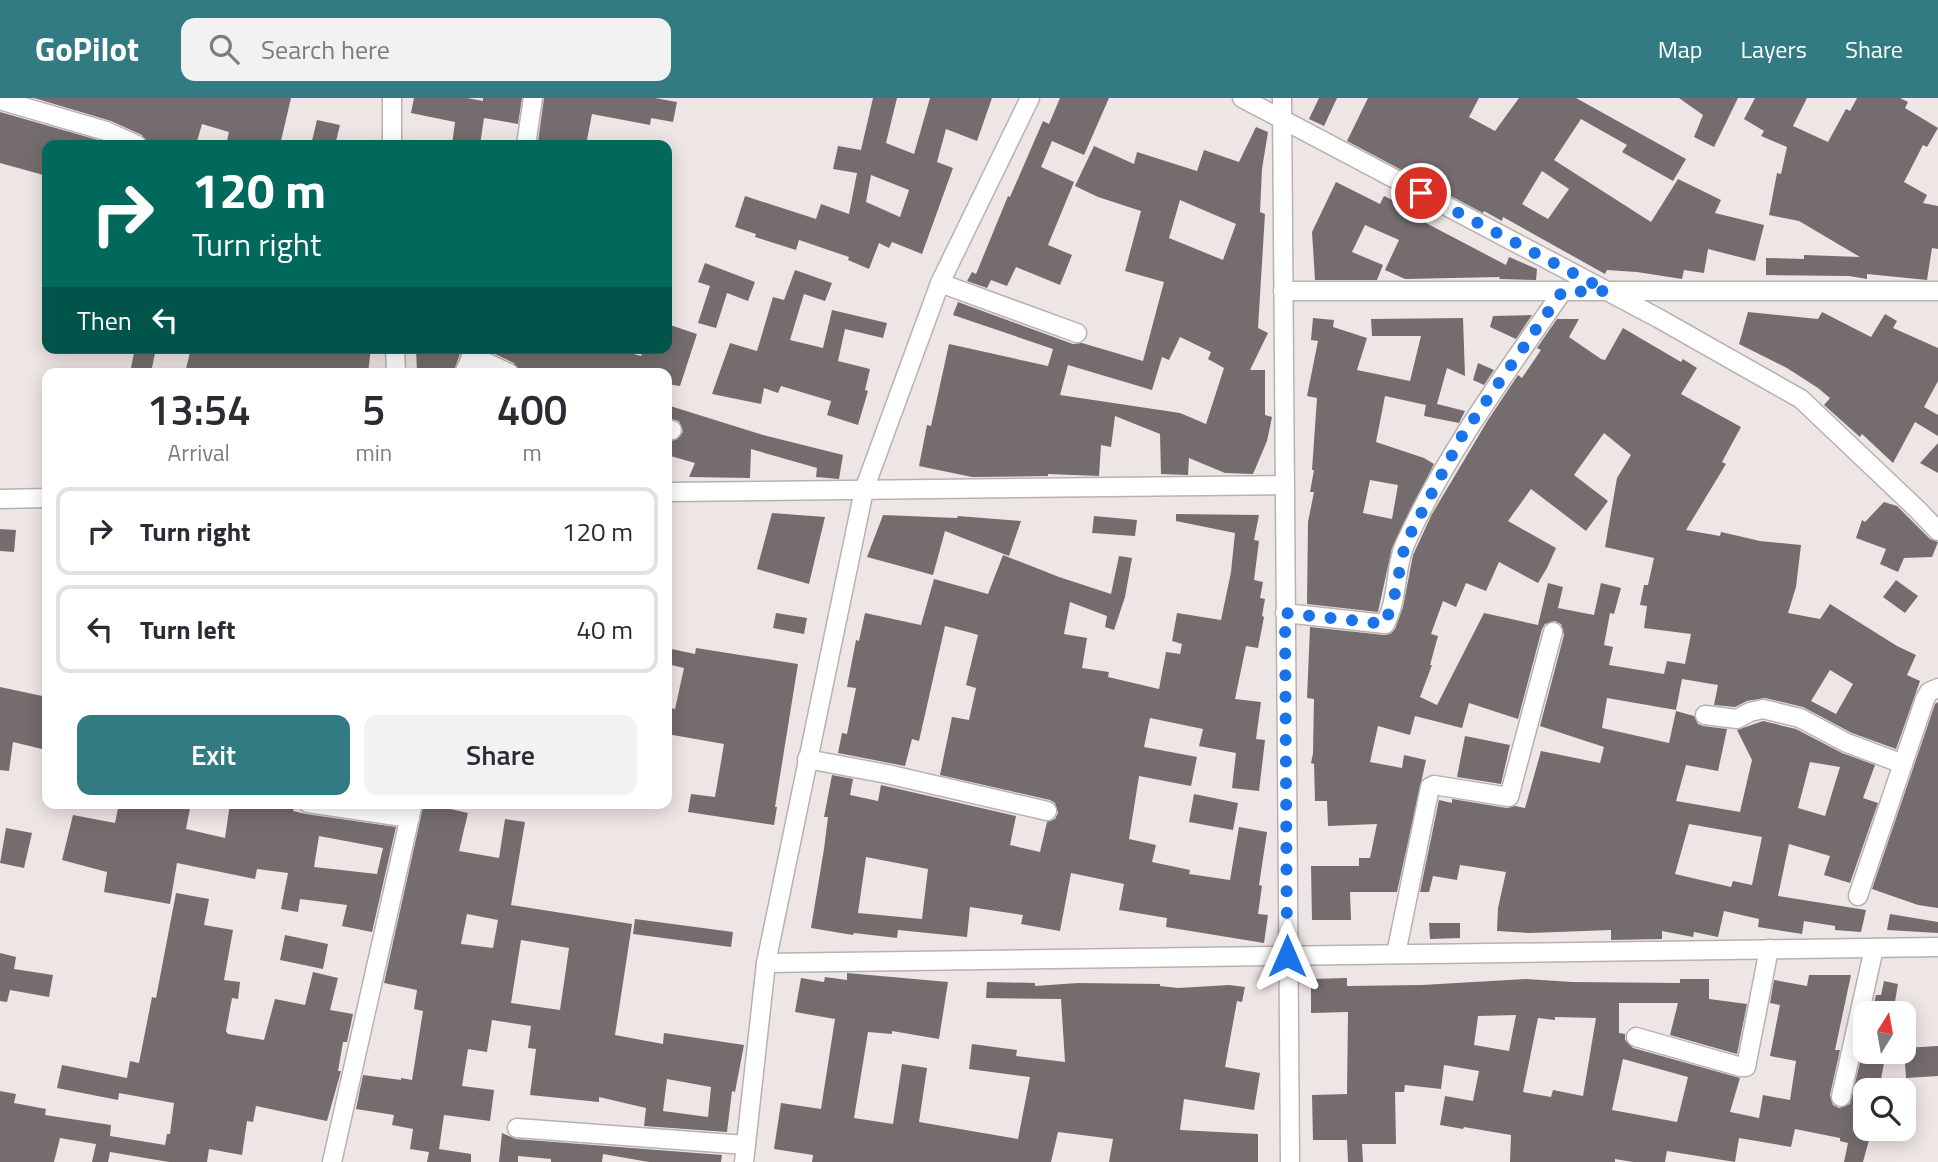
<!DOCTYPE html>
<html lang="en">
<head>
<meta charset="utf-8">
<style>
  body { margin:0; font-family:"Titillium Web",sans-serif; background:#f2f2f3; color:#2b2b33; height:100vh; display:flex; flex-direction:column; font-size:26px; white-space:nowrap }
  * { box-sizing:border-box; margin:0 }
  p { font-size:23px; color:#7c7c81 }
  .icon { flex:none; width:38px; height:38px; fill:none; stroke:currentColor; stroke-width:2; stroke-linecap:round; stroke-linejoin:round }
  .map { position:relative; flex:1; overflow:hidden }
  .sheet { position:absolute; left:42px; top:270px; width:630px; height:441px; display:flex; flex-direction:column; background:#fff; border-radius:14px; box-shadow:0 4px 18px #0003 }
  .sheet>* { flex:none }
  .hud { position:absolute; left:42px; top:42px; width:630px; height:214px; border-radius:14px; box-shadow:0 4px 18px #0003; background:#00695c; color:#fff; overflow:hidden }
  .needle { width:46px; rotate:11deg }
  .tools { position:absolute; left:1853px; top:903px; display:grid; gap:14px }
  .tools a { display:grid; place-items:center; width:63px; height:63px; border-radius:14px; background:#fff; box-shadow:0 4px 18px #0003; font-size:35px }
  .pin { position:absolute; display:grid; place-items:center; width:60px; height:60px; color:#fff; margin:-30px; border:4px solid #fff; border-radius:50%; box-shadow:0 2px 7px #0007 }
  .me { position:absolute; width:77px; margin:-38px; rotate:0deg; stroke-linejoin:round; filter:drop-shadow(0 0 5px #0008) }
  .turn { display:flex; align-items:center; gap:24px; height:147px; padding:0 35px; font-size:32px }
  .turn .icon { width:91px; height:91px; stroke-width:2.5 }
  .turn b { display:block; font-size:49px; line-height:60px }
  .then { display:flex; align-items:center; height:66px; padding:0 35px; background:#0003; gap:14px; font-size:26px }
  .eta { display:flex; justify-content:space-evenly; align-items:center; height:119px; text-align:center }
  .eta b { font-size:42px; font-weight:600; line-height:49px }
  .primary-button { display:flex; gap:14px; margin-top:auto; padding:14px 35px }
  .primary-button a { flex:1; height:80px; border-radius:14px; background:#337b82; color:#fff; font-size:28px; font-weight:600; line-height:80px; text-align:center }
  .primary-button a+a { background:#f2f2f3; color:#2b2b33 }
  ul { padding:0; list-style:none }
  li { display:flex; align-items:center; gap:21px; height:88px; margin:0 14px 10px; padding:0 21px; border:4px solid #e1e1e2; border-radius:14px }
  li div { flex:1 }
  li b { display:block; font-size:26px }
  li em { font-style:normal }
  header { display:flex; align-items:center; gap:42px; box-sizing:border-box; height:98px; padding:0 35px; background:#337b82; color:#fff }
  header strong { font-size:33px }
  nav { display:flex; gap:38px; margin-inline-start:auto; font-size:24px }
  .search { width:490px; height:63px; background:#f2f2f3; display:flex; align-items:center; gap:18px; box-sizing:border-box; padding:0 24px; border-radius:14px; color:#7c7c81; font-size:26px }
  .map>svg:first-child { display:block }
</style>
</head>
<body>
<header>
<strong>GoPilot</strong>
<div class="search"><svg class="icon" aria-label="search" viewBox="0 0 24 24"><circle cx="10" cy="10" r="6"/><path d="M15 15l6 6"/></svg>Search here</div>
<nav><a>Map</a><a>Layers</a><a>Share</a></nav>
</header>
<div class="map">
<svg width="1938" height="1064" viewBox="0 0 1938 1064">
  <rect width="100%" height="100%" fill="#eee6e5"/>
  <!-- building -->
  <g fill="#756d6d" fill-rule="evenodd">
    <path d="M34,0H291L280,47H226L229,34L202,26L196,47H148L142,37L111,23Z"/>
    <path d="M414,0H467L483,3V0H522L518,26L484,20L480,47H452L455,24L411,15Z"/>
    <path d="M544,0H655L677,4L673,24L651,20L650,27L592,16L586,47H554L538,44Z"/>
    <path d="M873,0H897L886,45L914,56L930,0H992L977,43L946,31L937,64L953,70L922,156L892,144L889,150L879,145L869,171L848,162L849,159L799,142L796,152L755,139L756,136L735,129L745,98L816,121L821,106L849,116L857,75L833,71L838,48L861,52ZM871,77L909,92L900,119L866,104Z"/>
    <path d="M1060,0H1109L1084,57L1052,43L1041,69L1074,84L1048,147L1072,157L1060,187L1016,169L1007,188L991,182L987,190L967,183L972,174L976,176L1008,98L1010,99L1043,23L1049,26Z"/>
    <path d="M1319,0H1337L1324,28L1309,21Z"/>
    <path d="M1368,0H1479L1469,19L1495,33L1519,0H1576L1686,61L1673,83L1622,54L1627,47L1581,21L1554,62L1651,124L1678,81L1721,102L1715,115L1764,127L1755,163L1708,151L1704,175L1684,172L1682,181L1637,174L1607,172L1605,176L1503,119L1502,123L1484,113L1483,115L1347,43ZM1542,73L1569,91L1548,121L1522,106Z"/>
    <path d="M1679,0H1738L1714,49L1694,39L1703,17Z"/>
    <path d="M1755,0H1807L1793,28L1828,44L1846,11L1850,13L1857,0H1900L1908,4L1905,10L1938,30L1927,49L1923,47L1904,84L1927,97L1923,105L1938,108V151L1932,150L1927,182L1867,176V181L1849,178L1766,177V160L1804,161V157L1860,159L1799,123L1769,117L1777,75L1781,76L1787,49L1761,38L1764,33L1744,21Z"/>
    <path d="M0,14L98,42L96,47H47V78L0,65Z"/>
    <path d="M317,22L340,27L335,47H311Z"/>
    <path d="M1256,29L1268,34L1262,71L1260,114L1265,116L1258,230L1268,235L1250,272H1265V317L1272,319L1267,343L1253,376L1225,375L1189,360L1188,377L1161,376L1160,336L1115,318L1111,349L1101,347L1099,378L1048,376V378L972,379L919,368L927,327L931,328L949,246L1048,268L1053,251L953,217L958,204L1073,246L1082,245L1143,263L1164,184L1125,173L1141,113L1098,99L1075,88L1094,48L1134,66L1137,54L1197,73L1204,52L1239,64ZM1180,102L1236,126L1223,162L1169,140ZM1180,239L1211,254L1208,261L1224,270L1206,326L1180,315L1060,297L1068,267L1152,292L1162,259L1169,262Z"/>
    <path d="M1336,84L1380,106L1384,98L1429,119L1426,125L1506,167L1509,159L1537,171L1536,182L1499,181L1500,179L1405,181L1385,172L1399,142L1365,127L1352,154L1383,167L1377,182H1315L1312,134Z"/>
    <path d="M705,165L755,184L748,203L727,195L716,230L698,225L710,188L698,184Z"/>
    <path d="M795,172L832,185L825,203L804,196L790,242L823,250L832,212L887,225L883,240L845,231L838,263L870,271L865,292L868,293L858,327L827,317L831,303L781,288L778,295L764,290L761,306L712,296L730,245L757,253L773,199L784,202Z"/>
    <path d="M1748,214L1818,221L1822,214L1871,239L1885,216L1897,223L1893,230L1938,250V283L1924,309L1938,317V338L1915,324L1893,365L1862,336L1860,339L1824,307L1830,300L1818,290L1787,270L1739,246Z"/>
    <path d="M1532,217L1516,241L1490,229L1493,218Z"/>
    <path d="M1313,220L1334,222L1333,229L1367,240L1357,272L1410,283L1421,238H1372L1371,221L1463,220L1465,278L1447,270L1437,306L1465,313L1459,325L1424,318L1426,307L1385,298L1376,344L1424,360L1434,366L1392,450L1378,514L1307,506L1308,424L1314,394H1310L1314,372H1312L1317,300L1307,298L1318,243L1311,242ZM1370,382L1398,387L1392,421L1363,415Z"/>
    <path d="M1557,221H1579L1569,239L1601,261L1605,262L1623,230L1681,264L1683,261L1697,270L1681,296L1741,329L1722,364L1726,366L1686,432L1720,438L1721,434L1760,443L1801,447L1796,489L1788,515L1820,521L1830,506L1897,548L1916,557L1907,577L1920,583L1896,651L1852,635L1803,609L1765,600L1747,603L1735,609L1714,607L1718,587L1682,581L1676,612L1607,600L1602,630L1669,645L1676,613L1694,618L1698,626L1703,628L1727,631L1718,673L1686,667L1676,703L1740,714L1752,662L1737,632L1763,623L1796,631L1842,655L1875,667L1863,700L1878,705L1850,785L1824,777L1830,758L1789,746L1778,798L1866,812L1861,834L1835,832V828L1804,823L1802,836L1758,829L1759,821L1724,813L1718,839L1694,834L1693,839L1662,833V841L1611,842V832L1530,835L1497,833L1498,810L1506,774L1460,767L1457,782L1433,778L1429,794H1420L1439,702L1452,705V701L1507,710L1515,708L1525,710L1541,653L1600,665L1604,649L1540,628L1564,537L1561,526L1555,523L1545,526L1542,531L1518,621L1469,605L1462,630L1415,618L1410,637L1378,628L1370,664L1402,670L1404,657L1426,662L1397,794H1350L1351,822H1312L1311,768H1359V760H1370L1377,726L1328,728L1327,703H1315L1314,666L1311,665L1313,655L1314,601L1307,600L1310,529L1384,537L1390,536L1395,531L1403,509L1413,457L1432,416L1488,322L1518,277L1522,280L1541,252L1537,250ZM1604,335L1631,357L1617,380L1605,449L1654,460L1648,487H1644L1640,507L1647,508L1644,530L1691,536L1685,566L1667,563L1664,576L1609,567L1613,549L1604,547L1610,515L1614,516L1621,490L1601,485L1594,517L1558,510L1563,489L1548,485L1538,527L1484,515L1437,607L1420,599L1432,567H1430L1438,538L1431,536L1443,503L1456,509L1466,485L1486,493L1499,464L1538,485L1547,470L1556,450L1508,423L1531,391L1586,433L1608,403L1574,377ZM1830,572L1853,586L1836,616L1811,603ZM1810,664L1840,669L1825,718L1798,710ZM1689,726L1762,739L1752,787L1733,783L1731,789L1675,776Z"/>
    <path d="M667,226L697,236L680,288L667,286V275H520L514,265L495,256L497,250H610L641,258L644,250H667Z"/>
    <path d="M135,250H156L151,275H130Z"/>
    <path d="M191,250L218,255L219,250H371L368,275H185Z"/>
    <path d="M416,250H462L453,275H417Z"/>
    <path d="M1478,265L1494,272L1484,287L1473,282Z"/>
    <path d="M667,307L763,337L843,357L839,381L816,379L817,370L751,351L750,380L689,379L695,365L667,357V343L676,342L683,334L679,323L667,320Z"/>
    <path d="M1938,345V375L1920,365Z"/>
    <path d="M1884,404L1897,408L1930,441L1938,444L1932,459L1904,460L1898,474L1880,466L1886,451L1856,440L1862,422L1865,424Z"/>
    <path d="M772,415L825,419L809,486L757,471Z"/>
    <path d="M1176,416L1259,417L1254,442L1259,443L1254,482L1263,484L1260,500L1265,501L1262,518L1264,519L1258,550L1246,548L1235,601L1261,604L1256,641L1265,642L1259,693L1232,690L1236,655L1199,648L1203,631L1150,620L1144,649L1197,659L1191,688L1139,678L1129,741L1156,747L1152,764L1190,772L1189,776L1230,782L1239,729L1267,734L1259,787L1262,788L1258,816L1268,817L1264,845L1166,829L1167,820L1119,812L1124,786L1071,775L1060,833L1021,826L1023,817L970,809L967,839L898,832L897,840L854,835L853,837L811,830L824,751L828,719H824L832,677L853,681L850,697L878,703L881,687L1016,718L1010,747L1040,754L1047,724L1055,721L1058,715L1055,705L1050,702L940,677L952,619L969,622L976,590L966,587L978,537L968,534L945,528L919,643L912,641L905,668L838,655L842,635L847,636L856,590L847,589L856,542L859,543L865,515L921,527L934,481L988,496L1003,457L1059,479L1111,496L1119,458L1132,460L1125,499L1114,532L1105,529L1107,518L1070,504L1064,536L1087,540L1082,570L1109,574L1108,579L1159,591L1166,554L1180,556L1182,546L1172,543L1177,515L1221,522L1231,474L1235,435L1176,423ZM866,759L928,771L922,821L858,815Z"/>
    <path d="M883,417L957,420L958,418L1021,423L1009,458L945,433L933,477L867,459Z"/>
    <path d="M1094,418L1137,422L1135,438L1092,435Z"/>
    <path d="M0,431L16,432L14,454L0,453Z"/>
    <path d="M1896,482L1918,498L1905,515L1883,499Z"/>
    <path d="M776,515L807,520L804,536L773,530Z"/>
    <path d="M667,550L695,556L696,550L798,566L775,709H777L774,727L688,714L691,696L715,699L724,646L667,636V609L675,611L684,570L667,566Z"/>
    <path d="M0,589L47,599V625L42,651L13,644L9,673L0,672Z"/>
    <path d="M1938,604V810L1918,807L1872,791L1935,606Z"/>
    <path d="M1465,638L1510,647L1501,686L1457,679Z"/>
    <path d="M1194,696L1238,705L1233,732L1189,724Z"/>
    <path d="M119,705H191L186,731L225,740L230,705L273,707L294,710L293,713L306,716L396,729L372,834L342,828L347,807L300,801L298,814L281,811L288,775L257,771L255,781L177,765L170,806L104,794L107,774L62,762L73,717L115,725ZM319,738L383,750L377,776L314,769Z"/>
    <path d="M424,705L468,715L459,753L499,760L505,721L525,724L511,807L632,826L615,937L663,946L664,935L744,947L735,994L732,993L727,1034L644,1028L646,1010L599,999V1004L530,997L536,951L528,950L531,928L492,922L487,954L468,951L462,988L494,992L490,1023L444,1017L439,1051L471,1056V1064H427L429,1054L410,1051L413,1031L392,1027L394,1017L356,1011L363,977L401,982V980L412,982L423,913L414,911L417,892L384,885ZM467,816L498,822L493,850L461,846ZM521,842L569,850L560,912L511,905ZM667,981L711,989L708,1019L663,1013Z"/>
    <path d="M6,730L32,735L24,770L0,765Z"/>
    <path d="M176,795L209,801L204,827L233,832L224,882L240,884L238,901L232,900L226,933L228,936L264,942L275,901L305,907L313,874L338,880L330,912L353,916L347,944H343L338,973H341L327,1023L256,1008L253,1024L247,1023L242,1057L209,1051L207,1064H169L110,1054L108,1064H92L96,1046L60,1040L54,1064H0V993L16,996L14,1005L46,1011L45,1017L111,1027L110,1038L165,1047L167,1036H170L174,1005L119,995L118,1002L57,990L62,967L127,980L130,963L139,965L152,899L156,900Z"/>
    <path d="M1890,816L1938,824V835L1887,832Z"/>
    <path d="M635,821L733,834L731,849L633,836Z"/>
    <path d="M1429,825H1460V840L1430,841Z"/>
    <path d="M285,837L328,846L323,871L280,862Z"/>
    <path d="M0,855L16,859L14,871L53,877L49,899L10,892L7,904L0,903Z"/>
    <path d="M847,875L948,884L939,941L892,933V936L868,934L854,1020L893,1026L902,966L927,970L919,1024L1018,1041L1030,979L969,971L972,946L1017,952L1016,958L1065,964L1061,901L986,900L987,884L1035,885V888L1078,885L1160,886V888L1178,890L1229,887L1245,889L1242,904L1237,903L1225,969L1260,975L1254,1012L1184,1001L1180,1032L1258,1036V1064H1109L1113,1041L1058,1034L1051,1064H812L813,1057L774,1051L781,1005L821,1011L835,921L795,914L801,880L824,884L825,879L847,882Z"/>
    <path d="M1809,877H1851L1835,952H1840L1830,997L1833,1007L1839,1010L1850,1006L1862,956H1865V954H1886L1879,992H1866V1031H1872L1863,1064H1844L1848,1045L1840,1043V1040L1795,1031L1791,1049L1739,1040L1735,1064L1667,1053L1665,1064H1633L1615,1061V1064H1510L1511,1037L1464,1029L1463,1031L1440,1027L1445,998L1473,1003L1479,973L1444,967L1441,991L1405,987L1404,994H1395L1396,1046H1362L1363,1064H1348L1347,1042H1313L1312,997L1347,996L1348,914L1311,915V881L1347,880V888L1422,887L1526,881L1572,884L1680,885V881H1709V901L1747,906L1737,956L1670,937L1678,905H1619V935L1625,936V942L1633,950L1740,980L1730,1014L1759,1020L1763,997L1790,1002L1796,963L1770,958L1780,907L1770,905L1774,882L1807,888ZM1516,917L1509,953L1474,947L1478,918ZM1555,919L1596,920L1583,998L1553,992L1551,999L1523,994L1538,920L1555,922ZM1623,961L1688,979L1677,1024L1612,1012Z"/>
    <path d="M1884,883L1898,886L1893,915H1872L1876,897H1881Z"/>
    <path d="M1938,948V978L1906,980L1904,950Z"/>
    <path d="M502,1035L516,1041L722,1057L721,1064H649L603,1056L602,1064H551V1061L518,1058V1064H499Z"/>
  </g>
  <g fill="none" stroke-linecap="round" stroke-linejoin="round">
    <defs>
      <g id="minor">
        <path d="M1242,0L1658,220L1801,301L1918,412L1938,433"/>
        <path d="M1282,0L1290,1064"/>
        <path d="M0,2L106,33L137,47"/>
        <path d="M392,47V0"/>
        <path d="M526,47L533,0"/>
        <path d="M940,185L1077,235"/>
        <path d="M1283,193H1938"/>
        <path d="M395,250L396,275"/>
        <path d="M472,258L509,275"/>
        <path d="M464,275L475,250"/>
        <path d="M667,331L672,332"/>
        <path d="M667,394L1284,387"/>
        <path d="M0,401L47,400"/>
        <path d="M1285,515L1385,526C1399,501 1394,469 1406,444C1447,354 1506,275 1562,194"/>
        <path d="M1705,617L1737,621L1750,614L1763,611L1800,620L1847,645L1903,666"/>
        <path d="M807,661L887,676L1047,713"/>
        <path d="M308,705L410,720"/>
        <path d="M1858,798L1925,601L1929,594L1938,590"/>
        <path d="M1396,856L1430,689L1434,687L1509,699L1553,534"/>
        <path d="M766,865L1938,849"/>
        <path d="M1636,939L1741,969H1746L1769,851"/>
        <path d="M1841,999L1874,850"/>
        <path d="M517,1030L746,1047"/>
        <path d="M332,1064L413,705"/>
        <path d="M744,1064L766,865L864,392L940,185L1030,0"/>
      </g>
    </defs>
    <!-- minor casing -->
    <use href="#minor" stroke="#b9b1b0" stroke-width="21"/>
    <!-- minor -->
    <use href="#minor" stroke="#fff" stroke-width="18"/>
  </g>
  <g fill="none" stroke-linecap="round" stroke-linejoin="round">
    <!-- route -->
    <path stroke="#1a73e8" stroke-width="12" stroke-dasharray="0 21.6" d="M1287,858L1285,515L1385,526L1394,500L1405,446L1462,338L1562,194L1607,193L1421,95"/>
  </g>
</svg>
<div class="tools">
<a><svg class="needle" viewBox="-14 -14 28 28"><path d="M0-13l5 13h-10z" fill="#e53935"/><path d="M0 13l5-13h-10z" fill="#7c7c81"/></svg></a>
<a><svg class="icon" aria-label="search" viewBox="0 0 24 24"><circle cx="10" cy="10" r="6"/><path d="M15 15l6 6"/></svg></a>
</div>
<div class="pin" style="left:1421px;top:95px;background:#d93025"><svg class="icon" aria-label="arrive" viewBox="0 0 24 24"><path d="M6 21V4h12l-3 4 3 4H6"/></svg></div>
<svg class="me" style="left:1287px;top:858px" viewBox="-20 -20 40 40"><path d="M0-17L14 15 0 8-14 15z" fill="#1a73e8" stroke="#fff" stroke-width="4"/></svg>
<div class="hud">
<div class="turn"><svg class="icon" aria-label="right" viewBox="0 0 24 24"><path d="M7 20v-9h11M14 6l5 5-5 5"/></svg><div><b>120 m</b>Turn right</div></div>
<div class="then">Then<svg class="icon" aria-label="left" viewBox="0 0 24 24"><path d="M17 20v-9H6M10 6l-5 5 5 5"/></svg></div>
</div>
<section class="sheet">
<div class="eta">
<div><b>13:54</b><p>Arrival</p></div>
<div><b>5</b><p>min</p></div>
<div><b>400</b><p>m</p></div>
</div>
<ul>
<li><svg class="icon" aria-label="right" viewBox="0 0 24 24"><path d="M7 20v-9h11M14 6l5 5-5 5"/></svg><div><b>Turn right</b></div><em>120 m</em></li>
<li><svg class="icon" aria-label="left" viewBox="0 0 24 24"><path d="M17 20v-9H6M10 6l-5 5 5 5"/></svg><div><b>Turn left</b></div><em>40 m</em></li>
</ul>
<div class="primary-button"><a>Exit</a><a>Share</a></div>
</section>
</div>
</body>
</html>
